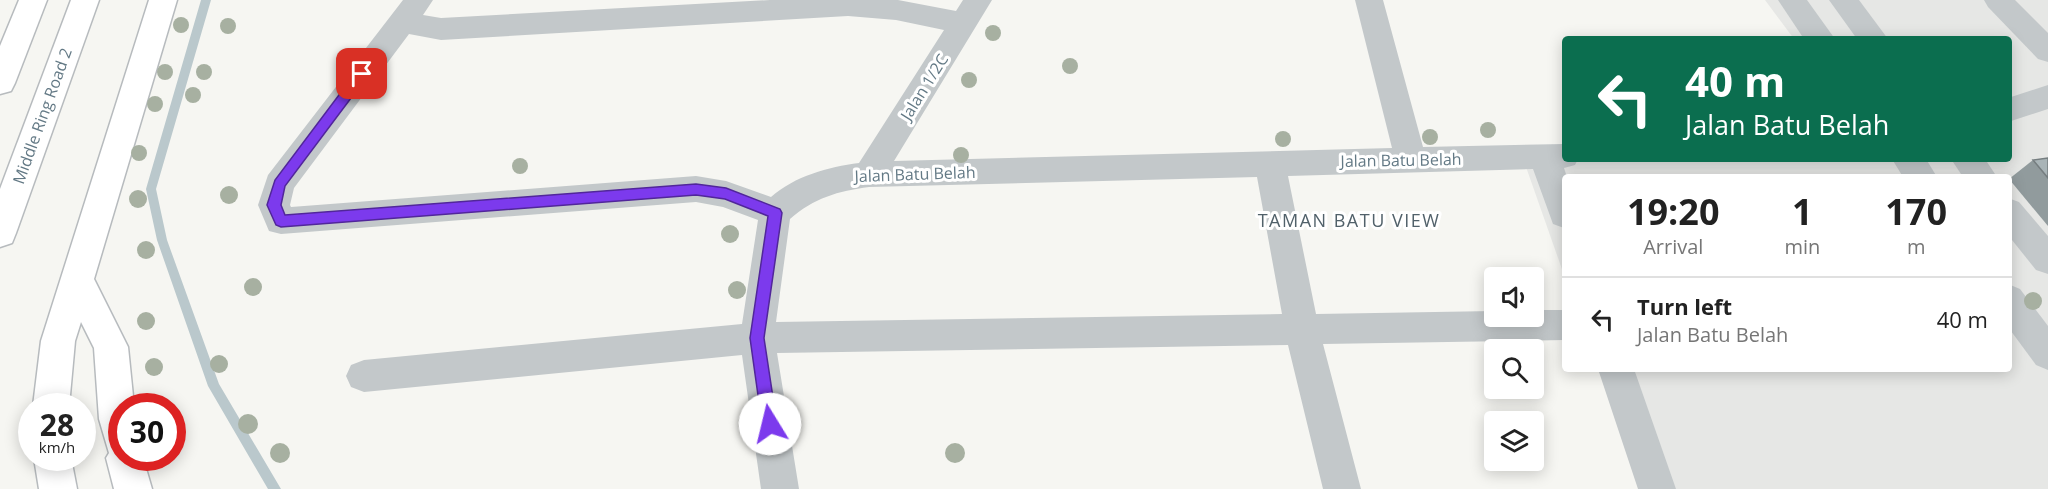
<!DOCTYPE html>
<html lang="en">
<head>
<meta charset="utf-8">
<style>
  body { margin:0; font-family:"Open Sans",sans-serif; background:#f2f2f2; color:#222; height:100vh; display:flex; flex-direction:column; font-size:22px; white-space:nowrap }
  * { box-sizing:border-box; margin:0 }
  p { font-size:20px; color:#767676 }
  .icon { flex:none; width:33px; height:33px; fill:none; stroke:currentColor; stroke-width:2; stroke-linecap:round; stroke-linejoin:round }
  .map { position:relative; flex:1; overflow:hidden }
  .side { position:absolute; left:1562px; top:174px; width:450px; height:198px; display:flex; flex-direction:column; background:#fff; border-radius:6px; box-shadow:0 3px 15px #0003 }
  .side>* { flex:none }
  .banner { position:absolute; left:1562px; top:36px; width:450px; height:126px; border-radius:6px; box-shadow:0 3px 15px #0003; background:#0b6e4f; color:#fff; overflow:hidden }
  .buttons { position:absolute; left:1484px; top:267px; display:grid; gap:12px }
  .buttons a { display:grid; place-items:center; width:60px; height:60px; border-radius:6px; background:#fff; box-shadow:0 3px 15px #0003; font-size:30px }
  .speed { position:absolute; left:18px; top:393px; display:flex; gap:12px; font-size:30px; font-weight:700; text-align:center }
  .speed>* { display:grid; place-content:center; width:78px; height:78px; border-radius:50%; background:#fff; box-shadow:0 3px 15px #0003; line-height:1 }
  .speed small { font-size:15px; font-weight:400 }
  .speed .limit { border:9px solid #d22; background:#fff; color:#111 }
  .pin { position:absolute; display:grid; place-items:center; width:51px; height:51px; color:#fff; margin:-26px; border-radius:12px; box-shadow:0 3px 9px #0006 }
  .me { position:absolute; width:66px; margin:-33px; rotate:351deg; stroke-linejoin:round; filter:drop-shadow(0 0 4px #0008) }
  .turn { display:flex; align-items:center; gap:21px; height:126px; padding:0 24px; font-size:27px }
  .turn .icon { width:78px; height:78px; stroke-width:2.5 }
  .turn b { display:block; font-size:42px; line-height:51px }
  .eta { display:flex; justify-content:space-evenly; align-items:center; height:102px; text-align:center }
  .eta b { font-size:36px; font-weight:700; line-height:42px }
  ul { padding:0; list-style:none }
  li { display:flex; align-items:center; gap:18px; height:84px; padding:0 24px; border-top:2px solid #e0e0e0 }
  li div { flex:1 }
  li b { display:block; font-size:22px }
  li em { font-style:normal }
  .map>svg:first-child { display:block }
</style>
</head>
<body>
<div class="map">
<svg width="2048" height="489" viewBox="0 0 2048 489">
  <rect width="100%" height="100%" fill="#f6f6f2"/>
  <!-- built -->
  <path fill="#e6e7e5" d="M1765,0H2048V489H1660L1598,369H2008V177H1564V275L1519,147L1564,145V159H2008V39H1794Z"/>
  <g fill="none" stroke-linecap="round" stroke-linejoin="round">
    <!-- stream -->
    <path fill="#bac8cc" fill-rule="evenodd" d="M201,0H211L156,189L167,240L219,384L281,489H268L208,386L157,240L146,189Z"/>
    <defs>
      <g id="highway">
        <path d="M19,0H47L15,83L11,91L0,94V46Z"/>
        <path d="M71,0H99L16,233L12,243L0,247V189Z"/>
        <path d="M149,0H177L94,279L128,347L134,406H122V458H143L152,489H114L106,458L109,453L99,419L94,348L81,322L75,341L69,406H33L41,341Z"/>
        <path d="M34,458H71L77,489H39Z"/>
      </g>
    </defs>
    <!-- highway casing -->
    <use href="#highway" stroke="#b7bbbe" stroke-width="3"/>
    <!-- minor -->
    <g fill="#c3c8ca" fill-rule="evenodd">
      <path d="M403,0H433L423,15L441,18L770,0H898L956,11L963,0H992L894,161L1392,148L1355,0H1383L1423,147L1564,144V159H1578L1575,165L1564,168L1567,177H1564V228L1553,224L1533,169L1288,176L1316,314L1494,311V316H1533V310H1564V340L1323,344L1361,489H1323L1288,345L777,353L799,489H761L742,355L364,392L351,387L346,376L351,365L364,360L742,324L758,220L723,207L696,202L281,234L269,231L258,205L268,175ZM848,16L896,20L944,30L859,163C828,167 795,176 771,197L726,181L696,176L291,207L290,205L294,188L409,34L441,40ZM1257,177L1282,314L776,322L790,219C814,198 838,191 869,187Z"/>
      <path d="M1778,0H1807L1835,39H1804Z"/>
      <path d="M1829,0H1859L1888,39H1857Z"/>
      <path d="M1984,0H2015L2048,33V62L2038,59L1988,7Z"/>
      <path d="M2048,85V109L2008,122V98Z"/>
      <path d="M1892,159H1926L1937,177H1903Z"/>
      <path d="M1951,159H1985L1997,177H1963Z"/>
      <path d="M2008,198L2019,202L2048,236V274L2036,270L2008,235Z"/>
      <path d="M2008,284L2020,289L2048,326V370L2036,365L2008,327Z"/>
      <path d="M1598,369H1634L1676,489H1638Z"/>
    </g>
    <!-- highway -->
    <use href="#highway" fill="#fff" fill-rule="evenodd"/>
  </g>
  <!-- trees -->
  <g fill="#a7b0a1">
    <circle cx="181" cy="25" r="8"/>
    <circle cx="228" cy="26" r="8"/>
    <circle cx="993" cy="33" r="8"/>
    <circle cx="1070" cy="66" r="8"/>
    <circle cx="165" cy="72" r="8"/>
    <circle cx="204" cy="72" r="8"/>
    <circle cx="969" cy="80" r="8"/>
    <circle cx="193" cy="95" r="8"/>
    <circle cx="155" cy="104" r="8"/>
    <circle cx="1488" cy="130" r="8"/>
    <circle cx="1430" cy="137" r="8"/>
    <circle cx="1283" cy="139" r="8"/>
    <circle cx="139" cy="153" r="8"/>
    <circle cx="961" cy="155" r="8"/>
    <circle cx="520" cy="166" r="8"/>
    <circle cx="229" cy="195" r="9"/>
    <circle cx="138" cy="199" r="9"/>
    <circle cx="730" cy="234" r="9"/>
    <circle cx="146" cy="250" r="9"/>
    <circle cx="253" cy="287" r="9"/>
    <circle cx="737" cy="290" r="9"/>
    <circle cx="2033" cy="301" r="9"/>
    <circle cx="146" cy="321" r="9"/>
    <circle cx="219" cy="364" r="9"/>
    <circle cx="154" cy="367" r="9"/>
    <circle cx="248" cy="424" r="10"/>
    <circle cx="280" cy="453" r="10"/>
    <circle cx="955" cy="453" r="10"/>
  </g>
  <!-- wall -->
  <path fill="#919b9d" d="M2048,158V226L2009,179L2033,160Z"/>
  <!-- building -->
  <path fill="#a9b4b7" stroke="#767e80" stroke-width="1.5" d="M2048,158V178L2033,160Z"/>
  <!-- route -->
  <path fill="#7c3aed" stroke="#51269a" stroke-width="1.5" d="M362,70L366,71L368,74L366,78L285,186L281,205L285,215L696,184L726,188L780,209L782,213L764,338L777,424L775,429L770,431L765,429L762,424L750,338L768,216L725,199L696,195L281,227L276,225L267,205L275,180L357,71Z"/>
  <g text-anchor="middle" stroke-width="6" stroke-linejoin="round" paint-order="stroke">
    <!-- street labels -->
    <g font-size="16" fill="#637985" stroke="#fff">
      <text transform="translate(924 87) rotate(-58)" y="6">Jalan 1/2C</text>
      <text transform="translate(42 116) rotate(-70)" y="6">Middle Ring Road 2</text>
      <text transform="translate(1401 160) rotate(-1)" y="6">Jalan Batu Belah</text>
      <text transform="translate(915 174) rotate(-2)" y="6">Jalan Batu Belah</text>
    </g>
    <!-- neighbourhood labels -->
    <g font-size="18" letter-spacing="1.5" fill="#51616a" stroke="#fff">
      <text x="1349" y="227">TAMAN BATU VIEW</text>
    </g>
  </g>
</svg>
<div class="buttons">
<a><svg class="icon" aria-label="sound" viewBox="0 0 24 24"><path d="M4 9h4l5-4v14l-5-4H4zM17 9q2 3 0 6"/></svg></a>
<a><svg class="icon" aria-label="search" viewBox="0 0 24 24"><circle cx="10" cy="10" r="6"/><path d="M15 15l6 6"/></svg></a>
<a><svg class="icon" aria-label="layers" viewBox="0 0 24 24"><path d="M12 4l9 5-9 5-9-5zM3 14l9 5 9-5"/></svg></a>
</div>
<div class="speed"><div>28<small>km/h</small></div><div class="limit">30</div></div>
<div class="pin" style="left:362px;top:74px;background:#d93025"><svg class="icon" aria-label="arrive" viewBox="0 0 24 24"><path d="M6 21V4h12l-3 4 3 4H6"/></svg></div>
<svg class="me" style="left:770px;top:424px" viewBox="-20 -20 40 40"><circle r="19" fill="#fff"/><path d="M0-13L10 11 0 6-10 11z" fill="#7c3aed"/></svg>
<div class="banner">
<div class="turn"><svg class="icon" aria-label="left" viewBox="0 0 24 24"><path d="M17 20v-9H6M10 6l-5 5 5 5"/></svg><div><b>40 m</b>Jalan Batu Belah</div></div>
</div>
<section class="side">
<div class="eta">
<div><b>19:20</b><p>Arrival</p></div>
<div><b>1</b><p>min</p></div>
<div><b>170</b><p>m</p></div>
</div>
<ul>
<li><svg class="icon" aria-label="left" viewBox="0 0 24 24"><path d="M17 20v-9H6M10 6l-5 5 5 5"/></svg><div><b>Turn left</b><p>Jalan Batu Belah</p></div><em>40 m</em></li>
</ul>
</section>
</div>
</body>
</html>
